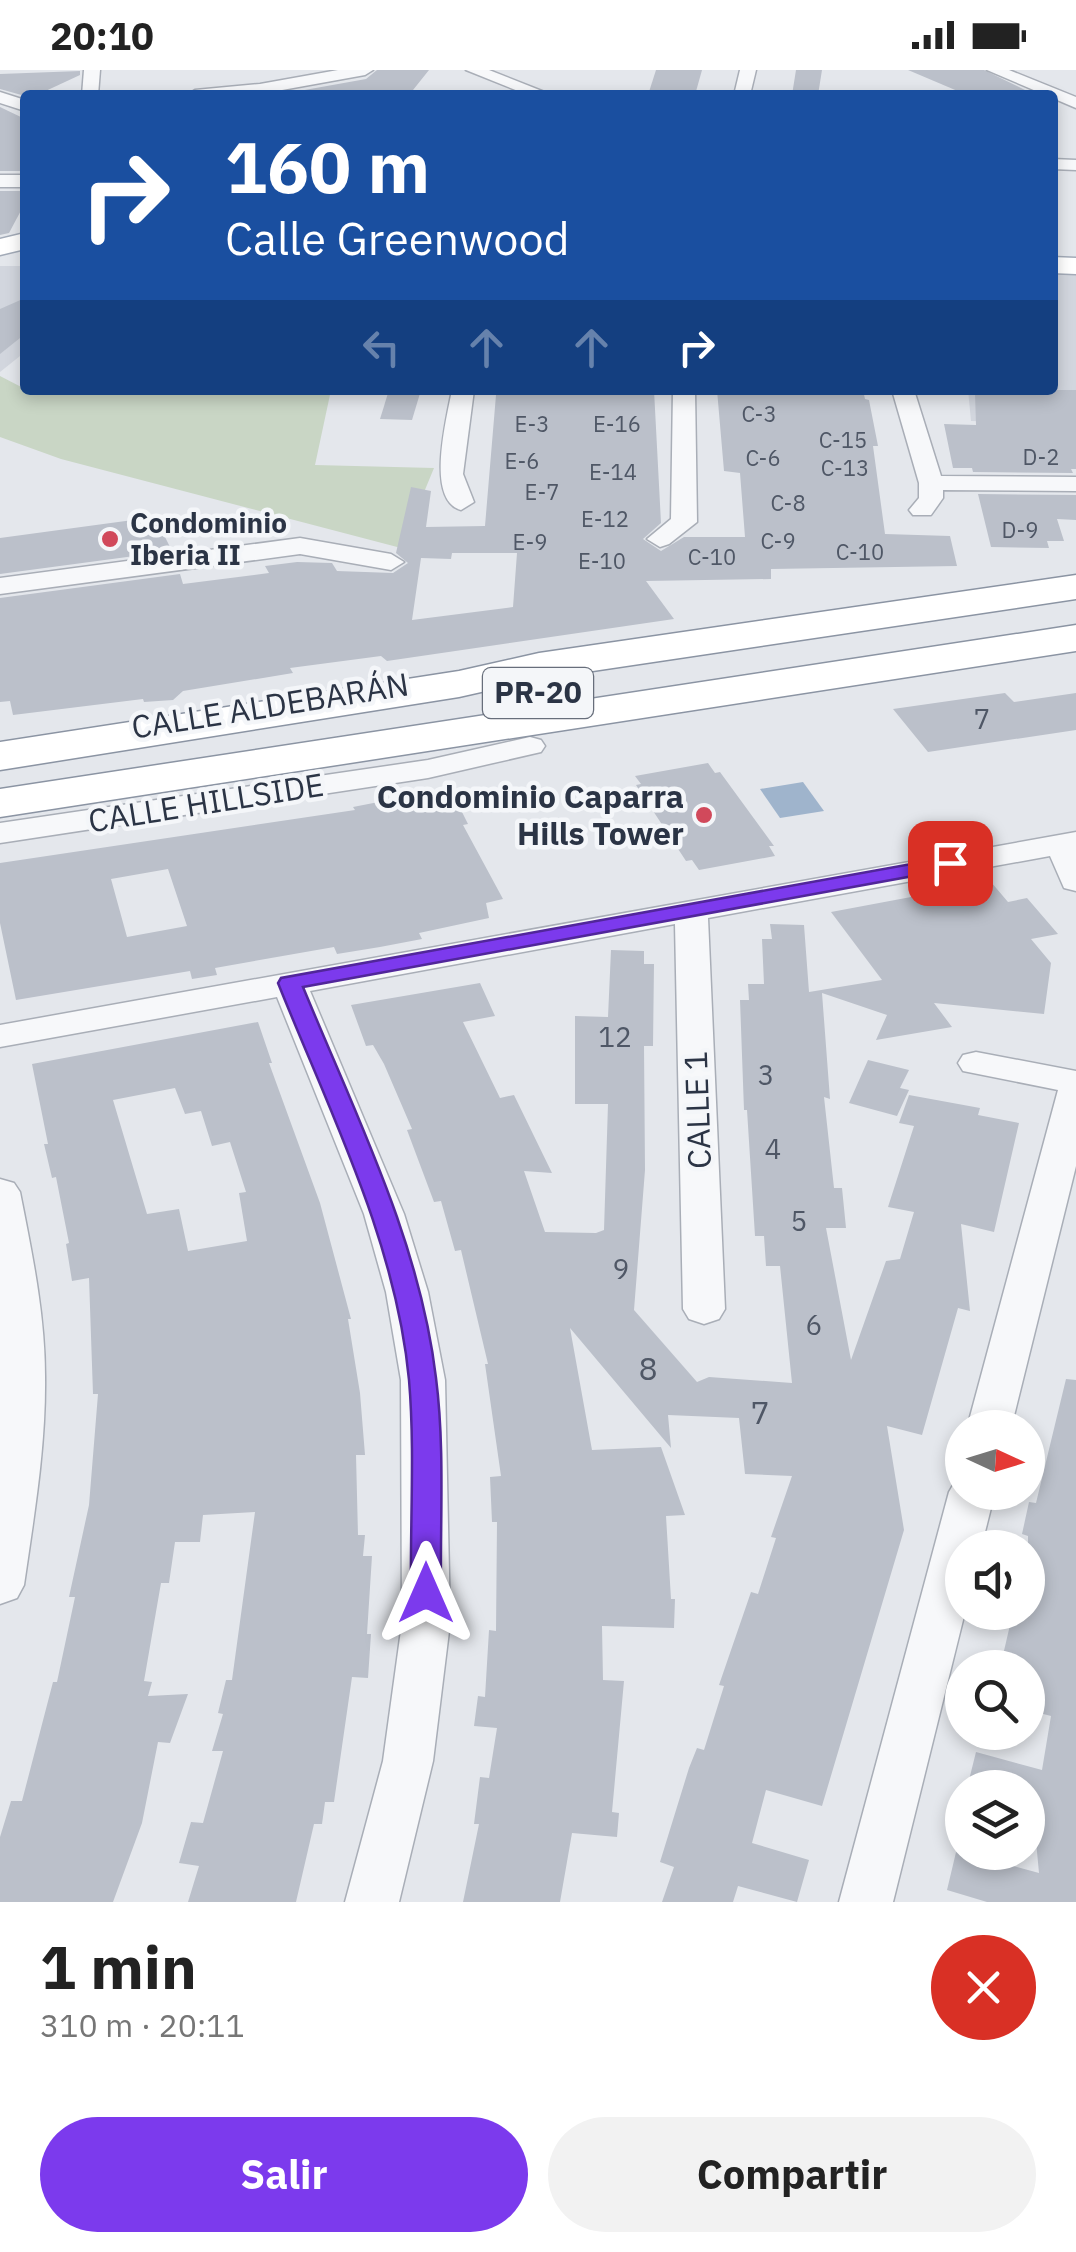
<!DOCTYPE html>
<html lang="es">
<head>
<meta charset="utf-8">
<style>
  body { margin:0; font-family:"IBM Plex Sans",sans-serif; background:#f2f2f2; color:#222; height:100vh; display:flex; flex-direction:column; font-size:38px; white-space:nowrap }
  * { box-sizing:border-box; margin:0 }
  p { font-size:32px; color:#767676 }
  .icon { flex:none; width:55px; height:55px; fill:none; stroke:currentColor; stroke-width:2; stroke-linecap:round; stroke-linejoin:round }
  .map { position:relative; height:1832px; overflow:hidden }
  .details { display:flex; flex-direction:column; background:#fff; flex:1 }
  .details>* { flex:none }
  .top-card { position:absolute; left:20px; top:20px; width:1038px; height:305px; border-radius:10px; box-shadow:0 5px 15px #0003; background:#1a4fa0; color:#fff; overflow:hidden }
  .needle { width:65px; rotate:94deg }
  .buttons { position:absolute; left:945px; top:1340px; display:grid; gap:20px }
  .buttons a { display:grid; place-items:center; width:100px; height:100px; border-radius:50%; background:#fff; box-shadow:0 5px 15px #0003; font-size:50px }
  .pin { position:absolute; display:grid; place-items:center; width:85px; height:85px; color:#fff; margin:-42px; border-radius:20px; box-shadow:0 5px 15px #0006 }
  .me { position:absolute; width:110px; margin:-55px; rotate:0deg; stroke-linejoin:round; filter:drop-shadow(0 0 8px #0008) }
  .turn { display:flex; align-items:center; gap:35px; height:210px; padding:0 40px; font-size:45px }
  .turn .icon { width:130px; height:130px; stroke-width:2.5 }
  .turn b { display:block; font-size:70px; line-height:85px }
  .lanes { display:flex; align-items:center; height:95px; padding:0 40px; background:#0003; justify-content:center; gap:50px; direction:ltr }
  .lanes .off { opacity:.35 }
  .round { display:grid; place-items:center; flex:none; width:105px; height:105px; border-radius:52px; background:#f2f2f2 }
  .headline { display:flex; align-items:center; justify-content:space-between; height:170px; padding:0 40px }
  h1 { font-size:60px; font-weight:700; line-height:75px }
  .button { display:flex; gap:20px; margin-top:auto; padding:20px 40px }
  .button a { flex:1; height:115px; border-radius:60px; background:#7c3aed; color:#fff; font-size:40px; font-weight:700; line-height:115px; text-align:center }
  .button a+a { background:#f2f2f2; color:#222 }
  .status { display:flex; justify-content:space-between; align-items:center; height:70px; padding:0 50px; background:#fff; direction:ltr }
  .status svg { height:28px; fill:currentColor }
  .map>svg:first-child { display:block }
</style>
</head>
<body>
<div class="status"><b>20:10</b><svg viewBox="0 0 49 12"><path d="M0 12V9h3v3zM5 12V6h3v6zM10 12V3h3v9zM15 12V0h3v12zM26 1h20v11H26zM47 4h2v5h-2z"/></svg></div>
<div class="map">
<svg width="1076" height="1832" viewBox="0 0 1076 1832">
  <rect width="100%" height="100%" fill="#e4e7ec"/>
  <!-- built -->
  <g fill="#d2d6de">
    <path d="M0,196H25V282L0,302Z"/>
    <path d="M1053,202L1076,203V354L971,351L968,320H1052Z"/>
  </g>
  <!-- green -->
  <path fill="#c9d6c5" d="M0,306L29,321L331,320L315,395L434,398L401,478L61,389L0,367Z"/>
  <!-- water -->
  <path fill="#9fb4cc" d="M803,712L824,741L780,748L760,719Z"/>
  <!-- building -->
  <g fill="#bbc0ca" fill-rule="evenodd">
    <path d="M377,0H429L409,25H309L299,21L366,9Z"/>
    <path d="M656,0H702L695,25H648Z"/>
    <path d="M796,0H822L818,25H792Z"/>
    <path d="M908,0H984L1025,20L967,25Z"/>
    <path d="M80,1V5L37,25L25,26L0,19V4Z"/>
    <path d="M0,37L25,49V101H0Z"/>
    <path d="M0,121H25V133L9,163L0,165Z"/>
    <path d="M25,228V264L0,284V239Z"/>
    <path d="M389,320H421L412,350L380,349Z"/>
    <path d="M504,320H654L661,453L643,469L661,481L684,467H745L740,403L724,401L717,320H863L865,329L869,330L878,376H873L885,464L950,466L957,496L771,499V509L646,511L674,549L387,591L381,586L290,598L293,603L183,621L173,630L144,632L143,629L13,645L10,631L0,632V528L180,504L183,514L269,503L265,496L297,492L332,493L337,501L393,503L408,493L396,483L411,417L431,421L426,457L485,456L496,325H504ZM452,483H517L513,537L412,550L421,488L451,489Z"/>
    <path d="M997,320H1076V399H1071L1073,403L973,402L972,398H953L944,354L976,355L975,323L997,324Z"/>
    <path d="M978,424L1076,425V450L1057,449L1064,471H1047L1049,478L991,477Z"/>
    <path d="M155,447L172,481L0,504V468Z"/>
    <path d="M1005,623L1014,632L1076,623V660L928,682L893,639Z"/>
    <path d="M708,693L715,703L720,702L774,776H769L775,786L699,800L692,790L686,791L636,715L641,714L635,706Z"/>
    <path d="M450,718L468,754L463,755L503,829L486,833L489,848L419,863L422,869L380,877L337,884L334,877L215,898L217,905L192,909L190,901L16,930L0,853V793L355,740L353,737ZM168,799L187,856L127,867L111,809Z"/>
    <path d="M991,812L1008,832L1027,828L1058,864L1031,869L1051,893L1044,944L934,933L952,957L876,970L887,945L822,923L830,1029L824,1027L834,1118H842L846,1158H826L851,1290L886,1191L900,1189L914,1142L888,1137L914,1056L899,1053L909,1025L980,1038L978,1045L1019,1053L994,1162L961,1154L970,1241L958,1238L922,1365L887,1356L904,1460L822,1736L766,1720L752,1773L809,1790L797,1832L738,1816L733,1832H662L674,1797L660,1792L689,1698L697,1678L704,1680L724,1616L719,1615L751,1522L758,1524L776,1468L771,1467L792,1406L745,1404L739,1348L668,1345L671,1378L570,1258L592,1380L661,1377L685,1445L666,1446L671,1529H675L674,1558L602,1556L603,1610L624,1611L612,1742L619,1743L617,1767L572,1763L560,1832H463L479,1754H474L480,1707L489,1708L497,1658L474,1656L478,1626L485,1627L489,1560L496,1561L497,1452H492L490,1407L501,1406L485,1294H488L461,1180L455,1181L441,1131L434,1132L407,1060L412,1059L384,994L373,975L366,976L351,935L480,913L495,946L463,952L500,1028L514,1025L552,1103L524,1101L545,1162L596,1163L604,1160L608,1034H575V946L608,947L611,880L644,881V894H654L653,976H644L645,1100L634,1240L697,1312L709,1307L792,1313L780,1196H766L764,1166H755L747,1040H744L740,930H749L748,914H764L762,869H772L770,854L804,855L809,922L882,910L831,842Z"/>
    <path d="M258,952L272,993H269L320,1133L351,1249H348L360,1323L365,1385H356L358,1465H365L363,1486H372L367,1564H371L368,1608L352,1607L334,1732H325L322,1754H314L296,1832H188L199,1796L179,1793L191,1752L203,1753L223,1681H212L223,1644L218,1643L226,1610H232L255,1442L203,1445L200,1472H175L169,1513H161L144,1611L152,1612L148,1626L188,1624L170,1673L158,1672L142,1753L113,1832H0V1767L11,1731H22L53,1612H57L75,1527H69L89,1435L98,1324H93L89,1208L72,1211L66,1174L69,1173L56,1107L52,1108L44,1074H48L32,994ZM175,1018L185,1044L201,1041L212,1076L230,1072L246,1122L239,1123L247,1171L188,1181L179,1139L147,1144L113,1030Z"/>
    <path d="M868,990L909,1000L900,1018L909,1020L897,1046L849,1033Z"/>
    <path d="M1066,1309L1076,1310V1832H987L947,1820L957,1778L962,1782L1039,1803L1031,1718H967L976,1682L1042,1700L1051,1646L1028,1640V1598H1000L1013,1542H1028V1466L1022,1464L1029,1432L1036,1433Z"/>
  </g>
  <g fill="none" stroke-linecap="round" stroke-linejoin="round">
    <defs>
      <g id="minor">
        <path d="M84,0H100L98,25H82Z"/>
        <path d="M338,0H373L365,5L260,24L187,25L195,20L260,14Z"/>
        <path d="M466,0H489L552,25H528Z"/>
        <path d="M740,0H756L750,25H734Z"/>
        <path d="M987,0H1009L1076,27V38Z"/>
        <path d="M0,22L25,30V41L0,33Z"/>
        <path d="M1052,89L1076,90V100L1052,99Z"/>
        <rect x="0" y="105" width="25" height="12"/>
        <path d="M452,320H474L463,404L474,432L461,440C425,430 447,347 452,320Z"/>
        <path d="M673,320H695L697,452L669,474L660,477L647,469L671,449Z"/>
        <path d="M892,320H914L941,406L1076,407V421L943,420V428L931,445H913L909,440L919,428V413Z"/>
        <path d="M300,468L391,484L404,492L391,500L300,484L0,524V508Z"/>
        <path d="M530,667L541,670L545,676L541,682L428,708L0,773V753L428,690Z"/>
        <path d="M1076,762V821L1064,818L1050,786L708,848L725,1239L719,1249L704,1254L689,1249L683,1239L675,854L310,921L404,1144L428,1222L445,1310L450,1553L433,1691L399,1832H345L383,1691L402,1553L401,1310L386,1222L364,1144L277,927L0,977V955Z"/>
        <path d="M976,982L1076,1001V1096L1011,1358H967L1058,1020L963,1001L958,993L963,985Z"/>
        <path d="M0,1109L14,1113L20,1122C32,1183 45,1244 45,1306C46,1377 34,1446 24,1515L17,1528L0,1534Z"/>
        <path d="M962,1408V1422H995L981,1478H962L965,1542L893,1832H839L949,1422L956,1410Z"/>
      </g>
      <g id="major">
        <path d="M25,163V179L0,185V169Z"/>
        <path d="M1052,187L1076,188V204L1052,203Z"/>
      </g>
      <g id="highway">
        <path d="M1076,505V529L539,609L459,627L0,700V672L459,601L539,583Z"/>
        <path d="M1076,555V581L0,747V719Z"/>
      </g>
    </defs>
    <!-- minor casing -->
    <use href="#minor" stroke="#a9aeb7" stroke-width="3"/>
    <!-- major casing -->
    <use href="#major" stroke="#a3abb8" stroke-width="3"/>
    <!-- highway casing -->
    <use href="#highway" stroke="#8b94a3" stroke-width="3"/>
    <!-- minor -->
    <use href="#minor" fill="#f7f8fa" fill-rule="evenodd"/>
    <!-- major -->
    <use href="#major" fill="#fff" fill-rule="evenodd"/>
    <!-- highway -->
    <use href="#highway" fill="#fff" fill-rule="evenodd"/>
  </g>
  <!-- route -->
  <path fill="#7c3aed" stroke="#51269a" stroke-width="2.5" d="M950,787L957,789L961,793L957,798L303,917C355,1044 420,1171 436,1308C445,1378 440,1452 441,1523L437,1532L426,1535L415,1532L411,1523C410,1453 415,1380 409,1310C396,1171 329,1041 278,913L281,908Z"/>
  <!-- markers -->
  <g fill="#d1495b" stroke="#f4f6f9" stroke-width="4">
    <circle cx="110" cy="469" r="10"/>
    <circle cx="704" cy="745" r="10"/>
  </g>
  <g text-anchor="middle" stroke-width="9" stroke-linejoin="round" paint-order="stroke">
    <!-- far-number labels -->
    <g font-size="22" fill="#4f5766">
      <text x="759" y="352">C-3</text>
      <text x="532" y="362">E-3</text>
      <text x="617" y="362">E-16</text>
      <text x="843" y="378">C-15</text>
      <text x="1041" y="395">D-2</text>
      <text x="763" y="396">C-6</text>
      <text x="522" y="399">E-6</text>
      <text x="845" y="406">C-13</text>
      <text x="613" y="410">E-14</text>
      <text x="542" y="430">E-7</text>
      <text x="788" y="441">C-8</text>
      <text x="605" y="457">E-12</text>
      <text x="1020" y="468">D-9</text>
      <text x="778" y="479">C-9</text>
      <text x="530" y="480">E-9</text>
      <text x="860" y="490">C-10</text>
      <text x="712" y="495">C-10</text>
      <text x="602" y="499">E-10</text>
    </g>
    <!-- far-poi labels -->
    <g font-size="28" font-weight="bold" fill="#2b3445" stroke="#f4f6f9" text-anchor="start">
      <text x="130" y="463">Condominio<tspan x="130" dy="32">Iberia II</tspan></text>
    </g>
    <!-- number labels -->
    <g font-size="28" fill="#4f5766">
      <text x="982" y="659">7</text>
      <text x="615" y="977">12</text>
      <text x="766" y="1015">3</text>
      <text x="773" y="1089">4</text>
      <text x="799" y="1161">5</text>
      <text x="621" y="1209">9</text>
      <text x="814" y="1265">6</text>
    </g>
    <!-- shield labels -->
    <rect fill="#f4f6f9" stroke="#676e7b" stroke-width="2.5" x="483" y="598" width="110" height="50" rx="8"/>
    <g font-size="30" font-weight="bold" fill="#2b3445">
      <text x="538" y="633">PR-20</text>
    </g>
    <!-- street labels -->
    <g font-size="32" fill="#2b3445" stroke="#f4f6f9">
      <text transform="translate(270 636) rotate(-9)" y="11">CALLE ALDEBARÁN</text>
      <text transform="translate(206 733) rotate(-9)" y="11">CALLE HILLSIDE</text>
      <text transform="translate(698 1040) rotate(-92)" y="11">CALLE 1</text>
    </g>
    <!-- poi labels -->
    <g font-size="32" font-weight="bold" fill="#2b3445" stroke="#f4f6f9" text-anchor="end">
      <text x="684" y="738">Condominio Caparra<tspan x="684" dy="37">Hills Tower</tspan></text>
    </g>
    <!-- near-number labels -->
    <g font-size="32" fill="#4f5766">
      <text x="648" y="1310">8</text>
      <text x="760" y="1354">7</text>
    </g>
  </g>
</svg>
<div class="buttons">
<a><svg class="needle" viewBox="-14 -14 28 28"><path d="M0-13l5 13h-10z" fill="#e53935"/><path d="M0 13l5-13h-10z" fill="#767676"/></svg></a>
<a><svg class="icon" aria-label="sound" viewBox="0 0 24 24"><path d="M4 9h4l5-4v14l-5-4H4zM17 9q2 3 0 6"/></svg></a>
<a><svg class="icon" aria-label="search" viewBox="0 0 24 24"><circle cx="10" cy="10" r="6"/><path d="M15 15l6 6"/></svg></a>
<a><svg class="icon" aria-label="layers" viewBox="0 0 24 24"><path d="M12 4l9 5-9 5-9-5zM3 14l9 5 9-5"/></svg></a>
</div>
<div class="pin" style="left:950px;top:793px;background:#d93025"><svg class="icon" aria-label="arrive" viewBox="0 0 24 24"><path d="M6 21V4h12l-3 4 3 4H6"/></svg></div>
<svg class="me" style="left:426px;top:1523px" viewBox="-20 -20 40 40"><path d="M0-17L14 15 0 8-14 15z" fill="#7c3aed" stroke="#fff" stroke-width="4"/></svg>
<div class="top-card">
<div class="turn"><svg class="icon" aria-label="right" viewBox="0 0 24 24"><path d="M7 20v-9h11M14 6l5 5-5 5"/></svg><div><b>160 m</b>Calle Greenwood</div></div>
<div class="lanes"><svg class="icon off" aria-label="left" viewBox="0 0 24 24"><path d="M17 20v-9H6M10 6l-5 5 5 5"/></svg><svg class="icon off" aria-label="ahead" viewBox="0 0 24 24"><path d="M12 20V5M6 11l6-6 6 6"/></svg><svg class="icon off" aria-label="ahead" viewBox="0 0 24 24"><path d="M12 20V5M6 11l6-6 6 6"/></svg><svg class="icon" aria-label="right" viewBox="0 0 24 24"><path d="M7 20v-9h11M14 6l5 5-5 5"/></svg></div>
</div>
</div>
<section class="details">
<div class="headline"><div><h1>1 min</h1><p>310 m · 20:11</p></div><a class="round" style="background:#d93025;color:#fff"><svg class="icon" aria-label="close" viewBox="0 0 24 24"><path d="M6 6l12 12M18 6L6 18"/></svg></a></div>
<div class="button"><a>Salir</a><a>Compartir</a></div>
</section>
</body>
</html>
